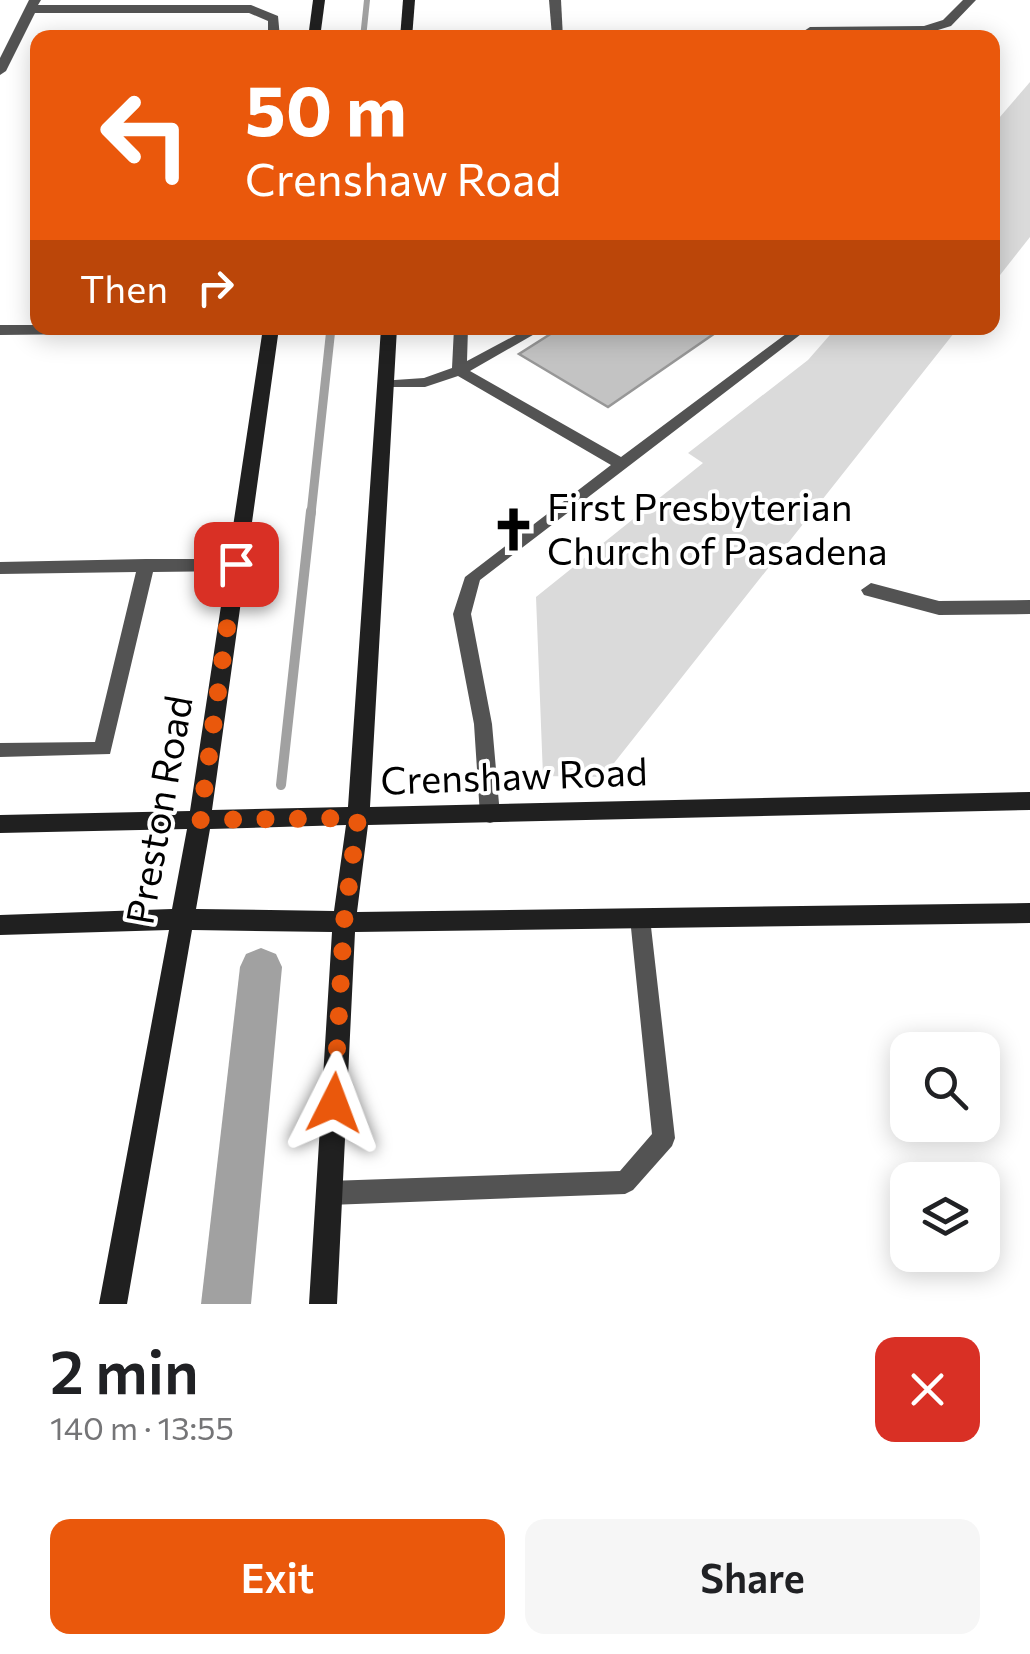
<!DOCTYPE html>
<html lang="en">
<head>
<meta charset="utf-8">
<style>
  body { margin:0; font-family:Commissioner,sans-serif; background:#f6f6f6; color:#202124; height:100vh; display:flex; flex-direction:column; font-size:38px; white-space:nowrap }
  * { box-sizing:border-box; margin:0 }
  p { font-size:32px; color:#757577 }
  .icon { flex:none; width:55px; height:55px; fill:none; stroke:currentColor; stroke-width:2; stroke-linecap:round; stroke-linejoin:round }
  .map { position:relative; height:1304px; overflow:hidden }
  .side { display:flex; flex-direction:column; background:#fff; flex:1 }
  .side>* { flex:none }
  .banner { position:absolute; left:30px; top:30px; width:970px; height:305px; border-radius:20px; box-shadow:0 5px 25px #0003; background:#ea580c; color:#fff; overflow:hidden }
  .buttons { position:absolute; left:890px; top:1032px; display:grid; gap:20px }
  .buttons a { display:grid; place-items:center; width:110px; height:110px; border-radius:20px; background:#fff; box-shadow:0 5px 25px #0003; font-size:50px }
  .pin { position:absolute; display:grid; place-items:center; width:85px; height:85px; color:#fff; margin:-42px; border-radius:20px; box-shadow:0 5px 15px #0006 }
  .me { position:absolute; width:110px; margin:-55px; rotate:3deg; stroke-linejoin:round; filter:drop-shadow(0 0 8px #0008) }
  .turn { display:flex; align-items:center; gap:35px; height:210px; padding:0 50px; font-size:45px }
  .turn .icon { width:130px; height:130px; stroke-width:2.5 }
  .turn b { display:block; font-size:70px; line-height:85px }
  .then { display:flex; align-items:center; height:95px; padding:0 50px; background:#0003; gap:20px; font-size:38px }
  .round { display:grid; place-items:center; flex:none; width:105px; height:105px; border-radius:20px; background:#f6f6f6 }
  .headline { display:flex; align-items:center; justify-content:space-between; height:170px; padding:0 50px }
  h1 { font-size:60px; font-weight:600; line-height:75px }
  .button { display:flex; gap:20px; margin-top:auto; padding:20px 50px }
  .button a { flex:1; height:115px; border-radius:20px; background:#ea580c; color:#fff; font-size:40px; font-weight:600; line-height:115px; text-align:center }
  .button a+a { background:#f6f6f6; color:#202124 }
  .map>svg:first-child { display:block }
</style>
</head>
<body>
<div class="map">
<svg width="1030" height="1304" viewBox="0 0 1030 1304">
  <rect width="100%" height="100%" fill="#fff"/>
  <!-- green -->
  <g fill="#dadada">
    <path d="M1030,82V237L993,284V125Z"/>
    <path d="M836,328H958L603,777L543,776L536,597L703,463L688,453L808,360Z"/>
  </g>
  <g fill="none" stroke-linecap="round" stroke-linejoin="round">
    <!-- stream-far2 -->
    <path stroke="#a1a1a1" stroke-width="6" d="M363,38L367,0"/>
    <!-- stream-far1 -->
    <path stroke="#a1a1a1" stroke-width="9" d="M311,514L331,328"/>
    <!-- stream -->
    <path stroke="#a1a1a1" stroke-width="10" d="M281,785L311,511"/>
    <!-- canal -->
    <path fill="#a1a1a1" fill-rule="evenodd" d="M261,948L276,954L282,967L251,1304H201L240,967L246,954Z"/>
  </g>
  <!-- building -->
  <path fill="#c3c3c3" stroke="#979797" stroke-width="2.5" d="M560,328H746L721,329L608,407L519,354Z"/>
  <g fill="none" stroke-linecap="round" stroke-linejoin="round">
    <!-- lane -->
    <g fill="#535353" fill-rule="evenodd">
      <path d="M454,328H468L467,361L529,328H545L470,371L621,457L794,328H809L480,580L471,614L492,724L500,815L497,821L490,823L483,821L480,815L474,724L453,614L465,577L611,465L458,376L425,387H380V381L424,378L452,368Z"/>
      <path d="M146,559H236L244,565L236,571L153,572L110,754L0,757V743L95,742L136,572L0,574V562Z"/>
      <path d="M640,909L647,912L650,918L675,1138L672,1146L633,1190L625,1194L329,1205L321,1201L317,1193L321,1185L329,1181L620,1171L652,1134L630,918L633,912Z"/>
    </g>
    <!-- street -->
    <g fill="#535353" fill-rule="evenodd">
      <path d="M29,0H41L38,5H251L278,16L280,38H268V21L249,13H35L6,71L0,75V58Z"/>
      <path d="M549,0H561L563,38L552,36Z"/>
      <path d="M963,0H976L951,26L925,34L810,35L804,31L810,27L924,26L943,20Z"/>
      <path d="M0,325H38V328H197L189,333L0,335Z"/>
      <path d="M871,583L939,601L1030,600V614L939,615L864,595L861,590Z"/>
    </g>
    <!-- secondary -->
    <g fill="#202020" fill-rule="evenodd">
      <path d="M313,0H325L320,38H308Z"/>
      <path d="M403,0H415L412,38H400Z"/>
      <path d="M263,328H279L212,810L348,807L381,328H397L370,807L1030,792V810L368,825L357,912L1030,903V923L355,932L337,1304H309L332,932L192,930L127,1304H99L169,930L0,935V915L172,909L187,829L0,833V815L190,811ZM346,825L334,911L196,909L210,829Z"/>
    </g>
  </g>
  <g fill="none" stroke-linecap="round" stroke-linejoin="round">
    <!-- route -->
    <path stroke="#ea580c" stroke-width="18" stroke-dasharray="0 32.4" d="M236,564L200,820L358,818L344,922L334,1103"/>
  </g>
  <!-- icons -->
  <defs>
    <symbol id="church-bare" viewBox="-9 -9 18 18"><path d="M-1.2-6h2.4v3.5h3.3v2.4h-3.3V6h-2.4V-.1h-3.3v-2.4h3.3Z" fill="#000" stroke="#fff" stroke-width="2.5" paint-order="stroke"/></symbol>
  </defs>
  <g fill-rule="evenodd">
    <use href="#church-bare" x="482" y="498" width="63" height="63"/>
  </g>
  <g text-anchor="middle" stroke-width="8" stroke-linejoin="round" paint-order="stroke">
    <!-- poi labels -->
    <g font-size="38" fill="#000" stroke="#fff" text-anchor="start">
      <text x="547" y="521">First Presbyterian<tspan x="547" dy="44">Church of Pasadena</tspan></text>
    </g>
    <!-- street labels -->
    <g font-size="38" fill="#000" stroke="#fff">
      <text transform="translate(514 777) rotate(-2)" y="13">Crenshaw Road</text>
      <text transform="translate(160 810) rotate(-80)" y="13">Preston Road</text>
    </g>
  </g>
</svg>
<div class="buttons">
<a><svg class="icon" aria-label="search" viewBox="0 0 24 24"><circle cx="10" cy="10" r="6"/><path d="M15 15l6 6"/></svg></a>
<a><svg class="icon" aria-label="layers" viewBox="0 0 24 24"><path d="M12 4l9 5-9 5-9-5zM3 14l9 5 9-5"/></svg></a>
</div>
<div class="pin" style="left:236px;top:564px;background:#d93025"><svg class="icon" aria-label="arrive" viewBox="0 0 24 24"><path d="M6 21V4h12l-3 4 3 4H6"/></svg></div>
<svg class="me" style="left:334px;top:1103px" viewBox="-20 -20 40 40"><path d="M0-17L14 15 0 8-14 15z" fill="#ea580c" stroke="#fff" stroke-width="4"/></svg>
<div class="banner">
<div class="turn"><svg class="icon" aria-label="left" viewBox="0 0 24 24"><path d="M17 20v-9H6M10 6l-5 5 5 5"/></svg><div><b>50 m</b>Crenshaw Road</div></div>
<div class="then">Then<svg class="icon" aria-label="right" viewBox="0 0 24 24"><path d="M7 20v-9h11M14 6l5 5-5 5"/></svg></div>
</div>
</div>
<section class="side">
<div class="headline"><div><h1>2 min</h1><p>140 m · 13:55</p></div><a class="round" style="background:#d93025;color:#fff"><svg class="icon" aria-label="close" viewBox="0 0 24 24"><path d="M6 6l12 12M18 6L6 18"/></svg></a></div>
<div class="button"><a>Exit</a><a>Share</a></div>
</section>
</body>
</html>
